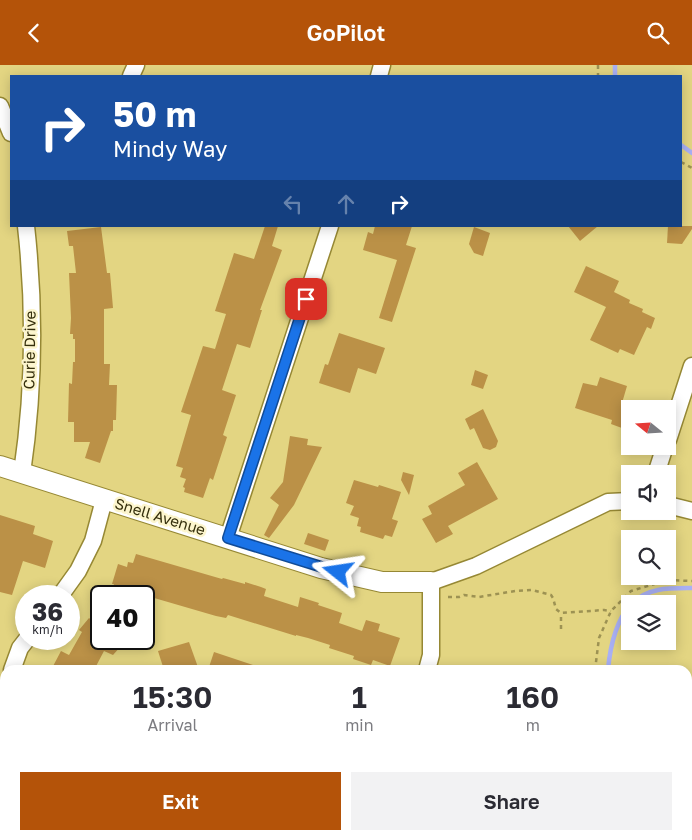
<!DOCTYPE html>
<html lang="en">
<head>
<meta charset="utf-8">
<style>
  body { margin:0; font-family:"Golos Text",sans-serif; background:#f2f2f3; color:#2b2b33; height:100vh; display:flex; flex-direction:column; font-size:19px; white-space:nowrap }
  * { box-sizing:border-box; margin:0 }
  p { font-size:16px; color:#7c7c81 }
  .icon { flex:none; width:28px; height:28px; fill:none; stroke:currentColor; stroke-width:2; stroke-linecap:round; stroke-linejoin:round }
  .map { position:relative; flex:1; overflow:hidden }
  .side { position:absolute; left:0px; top:600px; width:692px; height:175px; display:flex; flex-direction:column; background:#fff; border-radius:15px 15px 0 0; box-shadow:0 2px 12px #0003 }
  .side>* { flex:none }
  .top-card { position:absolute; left:10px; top:10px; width:672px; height:152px; border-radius:0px; box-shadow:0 2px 12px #0003; background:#1a4fa0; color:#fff; overflow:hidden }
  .needle { width:32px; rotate:288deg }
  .controls { position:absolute; left:621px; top:335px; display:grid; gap:10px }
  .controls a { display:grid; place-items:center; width:55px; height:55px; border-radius:0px; background:#fff; box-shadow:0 2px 12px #0003; font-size:25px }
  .speed { position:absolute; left:15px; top:520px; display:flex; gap:10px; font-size:25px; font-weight:700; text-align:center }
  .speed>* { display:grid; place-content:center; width:65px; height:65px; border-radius:50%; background:#fff; box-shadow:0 2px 12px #0003; line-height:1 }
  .speed small { font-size:12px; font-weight:400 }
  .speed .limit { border:2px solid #111; border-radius:8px; background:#fff; color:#111 }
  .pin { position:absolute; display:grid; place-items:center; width:42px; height:42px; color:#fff; margin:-21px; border-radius:10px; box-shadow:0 2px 8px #0006 }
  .me { position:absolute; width:55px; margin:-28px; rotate:285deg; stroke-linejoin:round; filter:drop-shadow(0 0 4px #0008) }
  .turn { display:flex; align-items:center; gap:18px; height:105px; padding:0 20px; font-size:22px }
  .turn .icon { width:65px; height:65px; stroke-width:2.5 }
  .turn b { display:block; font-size:35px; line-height:42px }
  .lanes { display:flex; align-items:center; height:48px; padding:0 20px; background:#0003; justify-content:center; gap:25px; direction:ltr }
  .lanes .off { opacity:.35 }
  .eta { display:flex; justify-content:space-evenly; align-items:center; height:85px; text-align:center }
  .eta b { font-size:30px; font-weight:600; line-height:35px }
  .cta { display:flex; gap:10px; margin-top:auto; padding:10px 20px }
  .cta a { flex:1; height:58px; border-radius:0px; background:#b45309; color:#fff; font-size:20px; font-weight:600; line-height:58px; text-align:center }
  .cta a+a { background:#f2f2f3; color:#2b2b33 }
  header { display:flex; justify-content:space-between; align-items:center; height:65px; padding:0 20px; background:#b45309; color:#fff; font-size:22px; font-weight:600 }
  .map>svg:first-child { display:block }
</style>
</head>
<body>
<header><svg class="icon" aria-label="back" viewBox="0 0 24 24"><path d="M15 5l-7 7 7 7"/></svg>GoPilot<svg class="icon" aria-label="search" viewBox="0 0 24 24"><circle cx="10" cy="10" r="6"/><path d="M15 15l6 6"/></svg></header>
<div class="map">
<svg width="692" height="775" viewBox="0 0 692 775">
  <rect width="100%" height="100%" fill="#e3d582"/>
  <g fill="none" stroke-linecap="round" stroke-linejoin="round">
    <!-- stream -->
    <g stroke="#a9b0f5" stroke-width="4.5">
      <path d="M615,0V11"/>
      <path d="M681,80L692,88"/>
      <path d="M631,539C648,522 670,523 692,523"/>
      <path d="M608,605C610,582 615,558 630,540"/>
      <path d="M619,770L621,775"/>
    </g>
  </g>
  <!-- building -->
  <g fill="#bb9147">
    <path d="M265,161H278L272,181L282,185L260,245H262L250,283L237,279L222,325L236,330L223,370L227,372L213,415L210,413L203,433L184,427L185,423L183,422L186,414L180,412L183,403L176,401L191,350L181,347L203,281L215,284L226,249L215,246L234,188L254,194Z"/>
    <path d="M375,161H412L406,180L416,183L392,257L379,253L397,195L363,185L368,167L373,169Z"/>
    <path d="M568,161H598L580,176Z"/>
    <path d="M668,161H692V164L682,179L667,178Z"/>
    <path d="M101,162L107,208H110L113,243L104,244V299H110L109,320H117L116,355H113V366H111L100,398L85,393L90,377H74V357H68L69,318L72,319L73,297H75V274H73V269H70L71,253L69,208H76L73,181H69L67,166Z"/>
    <path d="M474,162L490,168L483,191L474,188L469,179Z"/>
    <path d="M586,201L619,216L614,227L630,235L629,238L643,244L642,247L655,253L651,264L647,262L634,290L620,284L618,288L590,275L606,242L574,227Z"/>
    <path d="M339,268L385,283L376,309L358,303L350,328L319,318L325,299L328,300Z"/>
    <path d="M475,305L488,310L483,324L471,320Z"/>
    <path d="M600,312L627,321L622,338L630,341V366L611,359L612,355L575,343L583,318L597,321Z"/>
    <path d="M483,344L498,376L496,382L490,385L483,383L474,363L470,365L465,354Z"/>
    <path d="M290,371L308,374L307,380L322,382L294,440L269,473L264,470L279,440L270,433L283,417Z"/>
    <path d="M477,397L498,434L448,461L453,469L436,478L422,454L432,449L428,441L465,420L458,408Z"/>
    <path d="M403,407L414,410L409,430L401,415Z"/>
    <path d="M354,415L378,422L379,420L401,427L392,454L398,456L392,472L385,470L383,474L360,467L361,462L357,461L359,453L350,450L354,441L346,438Z"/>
    <path d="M0,450L35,461L33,469L53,476L45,503L23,496L12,530L0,527Z"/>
    <path d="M308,468L329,475L325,486L304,479Z"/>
    <path d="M136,489L222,514L223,513L245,519V517L261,522L266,524L264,531L298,542L300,532L319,538L318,540L342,548L339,558L362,566L366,555L380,559L378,566L400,573L390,601L373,595L371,600L353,594L354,591L329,583L330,580L308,573L296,570V571L228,550L226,553L216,551L113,521L114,519H112L118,499L127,502L128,497L133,498Z"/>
    <path d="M89,553L101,563V574H120L117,578L121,581L113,590L104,586L94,605H51L61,586L69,590L82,567L79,565Z"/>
    <path d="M189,577L199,605H164L158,586Z"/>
    <path d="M214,587L262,603V605H208Z"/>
  </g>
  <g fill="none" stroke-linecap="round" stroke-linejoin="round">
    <defs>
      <g id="minor">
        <path d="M131,11L136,0"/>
        <path d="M379,11L382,0"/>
        <path d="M0,41L11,68"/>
        <path d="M668,375L692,301"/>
        <path d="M22,408C34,327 35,242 26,161"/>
        <path d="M656,409L665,381"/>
        <path d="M668,440L692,446"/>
        <path d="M228,473L330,161"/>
        <path d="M60,531L78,506L93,476L104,435"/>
        <path d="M12,605L20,583L27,574"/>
        <path d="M427,605L431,590V517L476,501L608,437L630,436"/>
        <path d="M0,644L5,626"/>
        <path d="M151,775L152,770"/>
        <path d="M342,775L344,770"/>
      </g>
      <path id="tertiary" d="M0,401L321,503L382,517H431"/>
    </defs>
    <!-- minor casing -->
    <use href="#minor" stroke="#968834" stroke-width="19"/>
    <!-- tertiary casing -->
    <use href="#tertiary" stroke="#968834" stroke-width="22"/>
    <!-- path -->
    <g stroke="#9d9253" stroke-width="2.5" stroke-dasharray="4 4" stroke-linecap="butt">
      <path d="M598,0V11"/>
      <path d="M681,97L692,103"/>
      <path d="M448,532H459L464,530L479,532L515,526L532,525L551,530L553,533L556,544L561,548L604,545L611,546"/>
      <path d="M561,564V548"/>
      <path d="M595,605L599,573L611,546L631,526L668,515L692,516"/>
      <path d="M605,770L607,775"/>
    </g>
    <!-- minor -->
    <use href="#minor" stroke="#fff" stroke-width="16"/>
    <!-- tertiary -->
    <use href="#tertiary" stroke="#fff" stroke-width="20"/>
  </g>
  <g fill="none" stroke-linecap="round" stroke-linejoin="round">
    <defs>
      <path id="route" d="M306,234L228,473L338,507"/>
    </defs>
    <!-- route casing -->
    <use href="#route" stroke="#114b97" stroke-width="12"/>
    <!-- route -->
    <use href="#route" stroke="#1a73e8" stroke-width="9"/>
  </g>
  <g text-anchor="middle" stroke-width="5" stroke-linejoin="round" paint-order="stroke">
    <!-- street labels -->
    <g font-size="15" fill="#352f0c" stroke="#fcf5cd">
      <text transform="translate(30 285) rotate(-89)" y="5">Curie Drive</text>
      <text transform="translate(160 452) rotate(17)" y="5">Snell Avenue</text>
    </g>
  </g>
</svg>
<div class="controls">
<a><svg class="needle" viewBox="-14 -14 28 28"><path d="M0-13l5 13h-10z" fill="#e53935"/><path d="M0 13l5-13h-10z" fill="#7c7c81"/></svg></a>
<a><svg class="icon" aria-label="sound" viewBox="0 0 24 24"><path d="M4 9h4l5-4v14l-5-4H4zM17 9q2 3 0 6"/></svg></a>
<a><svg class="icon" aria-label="search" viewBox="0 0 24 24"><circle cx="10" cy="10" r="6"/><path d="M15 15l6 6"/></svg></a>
<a><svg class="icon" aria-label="layers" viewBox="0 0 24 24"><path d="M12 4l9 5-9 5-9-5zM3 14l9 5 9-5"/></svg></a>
</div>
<div class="speed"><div>36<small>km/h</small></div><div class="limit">40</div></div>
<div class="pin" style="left:306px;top:234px;background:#d93025"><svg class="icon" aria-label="arrive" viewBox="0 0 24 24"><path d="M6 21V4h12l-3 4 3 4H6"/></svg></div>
<svg class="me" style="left:338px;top:507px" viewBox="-20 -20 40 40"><path d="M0-17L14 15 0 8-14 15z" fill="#1a73e8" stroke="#fff" stroke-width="4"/></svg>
<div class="top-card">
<div class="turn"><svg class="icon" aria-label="right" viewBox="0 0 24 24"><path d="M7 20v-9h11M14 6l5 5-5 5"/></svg><div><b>50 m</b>Mindy Way</div></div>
<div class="lanes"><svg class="icon off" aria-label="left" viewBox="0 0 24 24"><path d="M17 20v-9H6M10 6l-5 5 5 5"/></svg><svg class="icon off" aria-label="ahead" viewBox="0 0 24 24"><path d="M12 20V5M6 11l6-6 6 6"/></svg><svg class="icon" aria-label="right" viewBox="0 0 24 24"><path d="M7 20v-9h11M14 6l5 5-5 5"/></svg></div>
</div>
<section class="side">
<div class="eta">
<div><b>15:30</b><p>Arrival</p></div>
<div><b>1</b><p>min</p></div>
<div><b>160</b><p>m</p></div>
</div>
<div class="cta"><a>Exit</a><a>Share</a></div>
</section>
</div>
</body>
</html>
